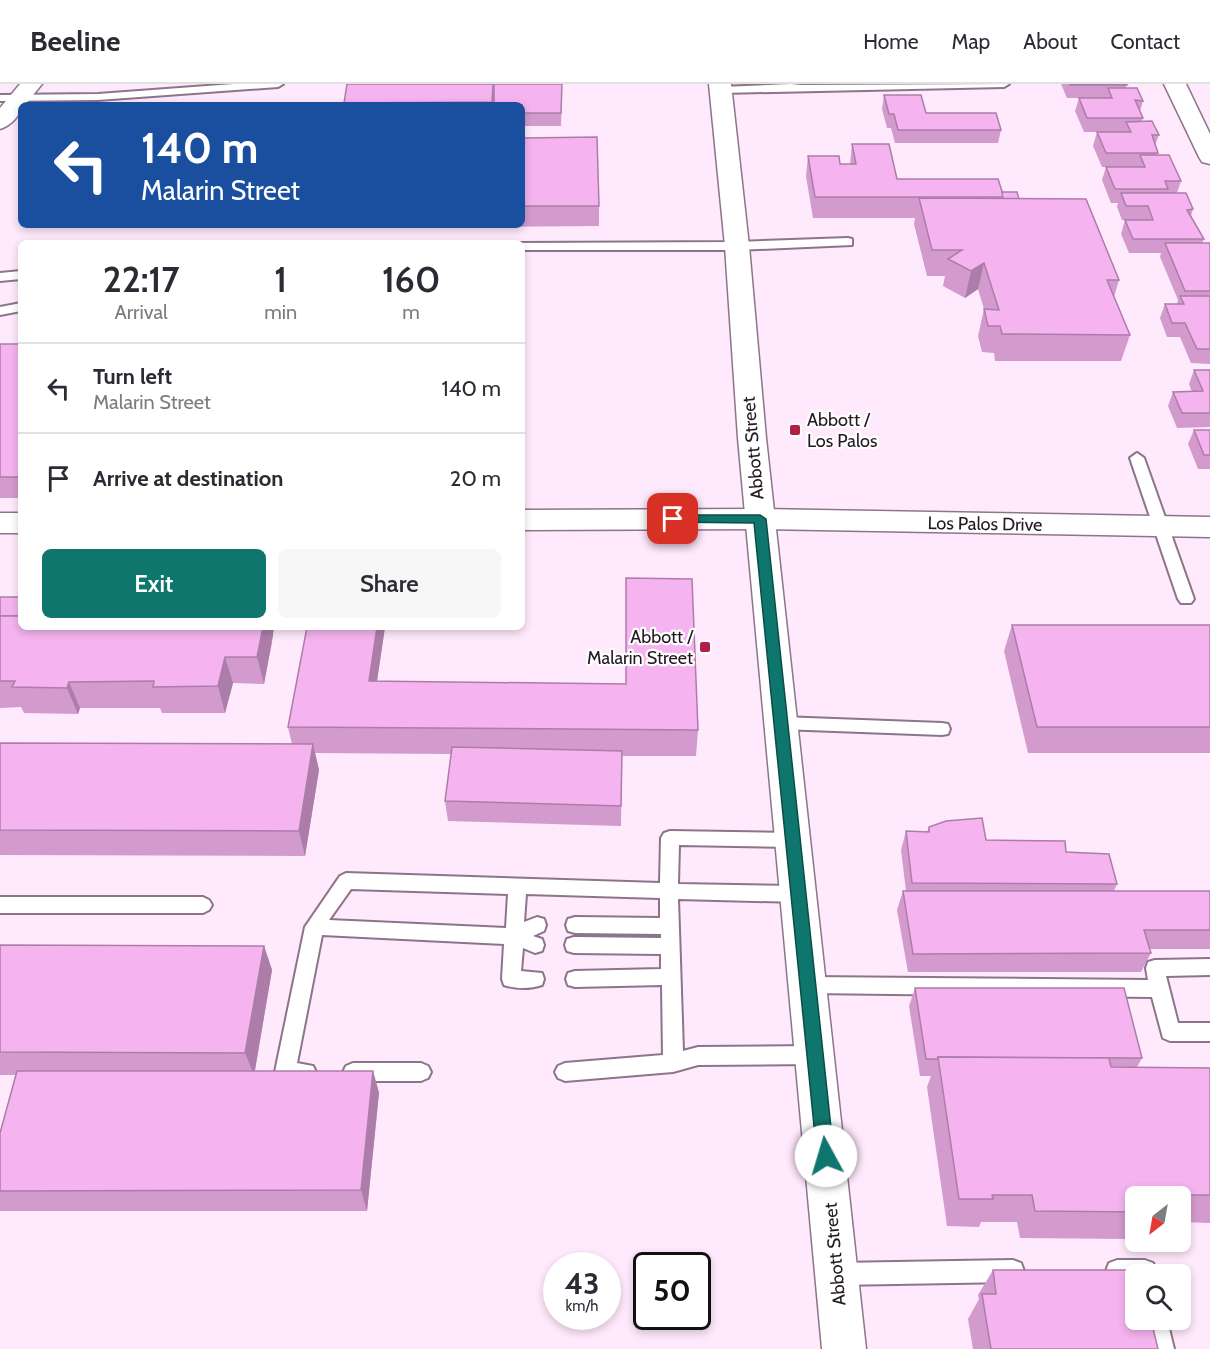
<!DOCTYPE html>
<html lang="en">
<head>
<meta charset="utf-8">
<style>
  body { margin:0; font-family:Cabin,sans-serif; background:#f7f7f7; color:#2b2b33; height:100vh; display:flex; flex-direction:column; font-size:22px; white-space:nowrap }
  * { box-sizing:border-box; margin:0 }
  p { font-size:20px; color:#7c7c81 }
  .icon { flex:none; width:33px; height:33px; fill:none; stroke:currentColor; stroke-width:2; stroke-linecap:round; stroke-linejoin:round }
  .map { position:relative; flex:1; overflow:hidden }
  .drawer { position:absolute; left:18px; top:156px; width:507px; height:390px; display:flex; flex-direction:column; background:#fff; border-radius:9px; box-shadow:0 3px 9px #0003 }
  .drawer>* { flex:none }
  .guide { position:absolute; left:18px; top:18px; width:507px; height:126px; border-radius:9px; box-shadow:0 3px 9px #0003; background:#1a4fa0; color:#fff; overflow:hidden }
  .needle { width:39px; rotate:211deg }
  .fabs { position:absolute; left:1125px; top:1102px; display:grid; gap:12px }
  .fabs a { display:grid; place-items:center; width:66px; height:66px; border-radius:9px; background:#fff; box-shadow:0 3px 9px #0003; font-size:30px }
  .speed { position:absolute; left:543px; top:1168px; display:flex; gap:12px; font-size:30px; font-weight:700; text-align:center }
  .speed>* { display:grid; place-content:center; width:78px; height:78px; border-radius:50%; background:#fff; box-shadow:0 3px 9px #0003; line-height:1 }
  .speed small { font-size:15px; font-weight:400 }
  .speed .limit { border:3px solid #111; border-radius:9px; background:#fff; color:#111 }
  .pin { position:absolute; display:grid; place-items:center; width:51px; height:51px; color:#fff; margin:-26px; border-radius:12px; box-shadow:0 3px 9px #0006 }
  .me { position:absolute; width:66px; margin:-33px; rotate:354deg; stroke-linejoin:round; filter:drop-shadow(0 0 4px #0008) }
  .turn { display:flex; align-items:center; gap:21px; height:126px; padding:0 24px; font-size:27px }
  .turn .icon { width:78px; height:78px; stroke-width:2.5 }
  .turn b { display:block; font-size:42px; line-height:51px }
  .eta { display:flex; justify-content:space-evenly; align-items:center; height:102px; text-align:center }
  .eta b { font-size:36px; font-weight:600; line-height:42px }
  .action { display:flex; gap:12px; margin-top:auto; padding:12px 24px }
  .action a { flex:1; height:69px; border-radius:9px; background:#0f766e; color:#fff; font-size:24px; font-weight:600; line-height:69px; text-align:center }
  .action a+a { background:#f7f7f7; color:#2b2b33 }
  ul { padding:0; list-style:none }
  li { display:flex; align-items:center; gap:18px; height:90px; padding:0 24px; border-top:2px solid #e1e1e2 }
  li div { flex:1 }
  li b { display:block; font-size:22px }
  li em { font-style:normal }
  header { display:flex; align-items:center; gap:36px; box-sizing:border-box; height:84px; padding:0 30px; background:#fff; border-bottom:2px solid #e1e1e2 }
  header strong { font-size:28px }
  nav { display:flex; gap:33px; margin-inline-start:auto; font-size:21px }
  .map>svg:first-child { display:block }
</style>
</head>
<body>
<header>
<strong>Beeline</strong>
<nav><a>Home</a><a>Map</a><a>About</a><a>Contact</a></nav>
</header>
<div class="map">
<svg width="1210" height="1265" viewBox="0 0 1210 1265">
  <rect width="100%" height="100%" fill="#ffe9fc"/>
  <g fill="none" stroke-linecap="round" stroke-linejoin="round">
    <defs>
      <g id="service">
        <path d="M234,0H283L278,3L98,16L0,17V11L98,10Z"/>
        <path d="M791,0L801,1L1009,0L1004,3L721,9L716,6L721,3Z"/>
        <path d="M848,154L852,155V161L737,166H522V159H519L737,158Z"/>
        <path d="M21,187V195L0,197V189Z"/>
        <path d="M21,219V227L0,231V223Z"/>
        <path d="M1137,369L1144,374L1194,515L1191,519H1181L1178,515L1130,374Z"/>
        <path d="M781,633L942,639L948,640L950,645L948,650L942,651L781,645L775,644L773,639L775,634Z"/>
        <path d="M670,747L792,749L798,751L801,756L798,761L792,763L679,761L678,800L799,802L805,805L808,810L805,815L799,818L678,815L683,967L698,963L815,962L822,965L825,971L822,977L815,980L698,981L673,988L565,997L558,994L555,988L558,982L565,979L663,971L662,901L575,903L568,901L566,895L568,889L575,887L661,885V870L574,869L567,867L565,861L567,855L574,853L661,854V850L575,849L568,847L566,841L568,835L575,833L660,834V814L526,810L524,838L537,833L544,835L546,841L544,847L533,852L542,855L544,861L542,867L535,869L523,864L521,887L542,889L544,895L542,901C531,905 515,905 504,901L502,895L504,860L322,851L297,979L313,982L316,988L313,994C302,999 289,999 278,994L275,988L305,843L340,792L346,789L660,799L661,754L664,749ZM351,805L508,810L506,844L329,836Z"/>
        <path d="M0,813H203L209,816L212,821L209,826L203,829H0Z"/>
        <path d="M1210,875V891L1166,892L1178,939H1210V957H1170L1163,954L1152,913L808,909L801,907L799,901L801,895L808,893L1148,896L1146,884L1148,878L1155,876Z"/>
        <path d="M353,979H421L428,982L431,988L428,994L421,997H353L346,994L343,988L346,982Z"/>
        <path d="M1013,1176L1021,1179L1024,1187L1021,1195L1013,1198L837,1201L829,1198L826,1190L829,1182L837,1179Z"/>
        <path d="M1117,1176H1145L1153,1179L1157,1191H1136V1198H1117L1109,1195L1106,1187L1109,1179Z"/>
        <path d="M1145,1236H1167L1174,1265H1152Z"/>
      </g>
      <g id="minor">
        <path d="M20,0H42L25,21H21C21,32 10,42 0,45V24Z"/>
        <path d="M1164,0H1186L1210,50V80L1202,78L1199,73Z"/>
        <path d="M760,425L770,428L775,435L770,442L760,445L522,446V426Z"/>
        <rect x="0" y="429" width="21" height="20"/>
      </g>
      <path id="tertiary" d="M760,425L1210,433V453L760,445L750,442L745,435L750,428Z"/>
      <path id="secondary" d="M709,0H731L749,162L766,354L866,1265H822L738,354L725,162Z"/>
    </defs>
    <!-- service casing -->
    <use href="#service" stroke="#8c758a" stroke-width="4"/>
    <!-- minor casing -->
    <use href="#minor" stroke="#8c758a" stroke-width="3"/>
    <!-- tertiary casing -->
    <use href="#tertiary" stroke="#8c758a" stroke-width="3"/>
    <!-- secondary casing -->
    <use href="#secondary" stroke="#8c758a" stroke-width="3"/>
    <!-- service -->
    <use href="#service" fill="#fff" fill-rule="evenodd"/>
    <!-- minor -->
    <use href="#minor" fill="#fff" fill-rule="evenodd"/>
    <!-- tertiary -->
    <use href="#tertiary" fill="#fff" fill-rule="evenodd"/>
    <!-- secondary -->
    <use href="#secondary" fill="#fff" fill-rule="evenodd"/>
  </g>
  <!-- wall -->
  <g fill="#d39ace">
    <path d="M1061,0H1126V4L1143,17L1140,27L1143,34L1142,37L1159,51L1155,61L1158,69L1157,71L1181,97L1177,109L1193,125L1191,132L1204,155L1202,159H1210V280L1191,279L1180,253H1167L1160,234L1165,220H1177L1178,216L1160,173L1161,169H1129L1121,150L1125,136H1122L1117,123L1118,119H1111L1102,96L1106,83H1102L1093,62L1097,48H1123H1084L1075,27L1079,14H1067Z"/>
    <path d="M562,10L561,42H522V21H344V19Z"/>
    <path d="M884,11L926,29L1001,46L998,59H895L891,44H887L882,25Z"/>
    <path d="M522,54L599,122V142L378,144V141H522Z"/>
    <path d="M852,60L897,95L1002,108L1019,115L1119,196L1114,213L1130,251L1121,277H995L994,269L982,268L978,252L984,225L978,205L965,214L943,202L945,192H927L914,140L915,134H813L806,92L808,72L840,80H850Z"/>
    <rect x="0" y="260" width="21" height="154"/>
    <path d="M1194,286H1210V343L1177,344L1168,322L1173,308H1192L1189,300Z"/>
    <path d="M1194,346H1210V385H1198L1188,360Z"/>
    <path d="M0,513L21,543H274L264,600L233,599L225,629H162L160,624H80L78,630L24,629L21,623L0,624Z"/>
    <path d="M1012,541H1210V669H1028L1004,567Z"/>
    <path d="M307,543H385L377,597L698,646L696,672H622L621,742L448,737L445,717L451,670L315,669L319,686L305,772L0,771V659L292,660L288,643Z"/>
    <path d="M929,743L986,756L1066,768L1117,800L1114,807H1210V865H1150L1151,869L1141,888H908L897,826L903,807H906L901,766L906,747L927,748Z"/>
    <path d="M0,861L264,862L272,886L255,987H373L379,1009L367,1127H0V1049L16,991H0Z"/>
    <path d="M915,904L1142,974L1137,983L1210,984V1139L1180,1138V1113H1136V1144L1128,1155L1020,1154L1017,1138H981L979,1143L947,1142L927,1003L931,992H920L909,922Z"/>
    <path d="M993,1186L1158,1265H973L968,1235L979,1215L978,1211Z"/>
  </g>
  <!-- shaded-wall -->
  <g fill="#ac7da8">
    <path d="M493,0H494L495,21H493L492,18Z"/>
    <path d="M984,179L978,205L965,214L971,187Z"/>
    <path d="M263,543H268L272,558L264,600L257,573Z"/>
    <path d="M268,543H274L272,558Z"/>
    <path d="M377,543H385L373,624L369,597Z"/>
    <path d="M225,573L233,599L225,629L218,602Z"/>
    <path d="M69,598L80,624L78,630L67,604Z"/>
    <path d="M313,660L319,686L305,772L299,747Z"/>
    <path d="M264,862L272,886L254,991L245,969Z"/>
    <path d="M373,987L379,1009L367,1127L361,1106Z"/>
  </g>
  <!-- building -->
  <g fill="#f5b3f0" stroke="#ac7da8" stroke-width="1.5">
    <path d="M347,0H493L492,18L344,19Z"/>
    <path d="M494,0H562L561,29H522V21H494Z"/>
    <path d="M1070,0H1126L1127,1H1070Z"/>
    <path d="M1108,4H1137L1143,17L1135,16L1143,34H1087L1079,14H1112Z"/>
    <path d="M884,11H921L926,29H996L1001,46H898L894,30H889Z"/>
    <path d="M1152,37L1159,51H1152L1158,69H1106L1097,48H1131L1126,38Z"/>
    <path d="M597,53L599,122H522V54Z"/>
    <path d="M852,60H889L897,95H998L1004,113H815L808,72H839L840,80H856Z"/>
    <path d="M1140,71H1169L1181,97H1165L1168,105H1115L1106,83H1145Z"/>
    <path d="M1002,108H1017L1019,115H1003Z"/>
    <path d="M1121,109H1186L1193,125L1187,126L1204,155H1133L1125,136H1153L1148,122H1126Z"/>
    <path d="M919,114L1086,115L1119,196H1107L1130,251L1002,250L1000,242H988L984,225L999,226L984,179L971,187L948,175L962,166H932Z"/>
    <path d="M1165,159H1210V207H1185Z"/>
    <path d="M1180,212H1210V265H1197L1185,239H1172L1165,220H1184Z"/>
    <rect x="0" y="260" width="21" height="133"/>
    <path d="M1194,286H1210V329H1182L1173,308L1203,307Z"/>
    <path d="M1194,346H1210V371H1204Z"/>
    <path d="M626,494L692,495L698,646L288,643L307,543H377L369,597L626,600Z"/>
    <rect x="0" y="513" width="21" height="19"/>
    <path d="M0,532H21V543H263L257,573H225L218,602L153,603L154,597L69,598L67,604L12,603L15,597H0Z"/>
    <path d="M1012,541H1210V643H1037Z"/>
    <path d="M0,659L313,660L299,747L0,746Z"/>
    <path d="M452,663L622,667L621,722L445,717Z"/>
    <path d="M982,734L986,756L1065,757L1066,768L1109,770L1117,800L912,799L906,747L929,748V743L946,737Z"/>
    <path d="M903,807H1210V846H1144L1151,869L913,870Z"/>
    <path d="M0,861L264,862L245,969L0,968Z"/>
    <path d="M915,904H1124L1142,974L938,973L937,975H926Z"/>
    <path d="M938,973L1109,974L1111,983L1210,984V1111H1143L1144,1113H1136V1128L1035,1127L1032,1111H992L993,1115H959Z"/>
    <path d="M17,987H373L361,1106L0,1107V1049Z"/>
    <path d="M993,1186H1139L1141,1191H1136V1236H1151L1158,1265H991L982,1210H996Z"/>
  </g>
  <!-- route -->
  <path fill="#0f766e" stroke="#0a4d48" stroke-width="1.5" d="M673,431H760L766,435L834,1072L832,1078L826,1080L820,1078L817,1072L754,439L669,438V432Z"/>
  <!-- markers -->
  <g fill="#b11f48" stroke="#fefefe" stroke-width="2">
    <rect x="789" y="340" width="12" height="12" rx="3"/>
    <rect x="699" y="557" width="12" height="12" rx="3"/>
  </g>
  <g text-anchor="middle" stroke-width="4.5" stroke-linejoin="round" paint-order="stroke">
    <!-- poi labels -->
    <g font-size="18" fill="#221921" stroke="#fefefe" text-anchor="start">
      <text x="807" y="342">Abbott /<tspan x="807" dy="21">Los Palos</tspan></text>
      <text x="693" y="559" text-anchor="end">Abbott /<tspan x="693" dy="21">Malarin Street</tspan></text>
    </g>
    <!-- street labels -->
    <g font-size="18" fill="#221921" stroke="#fefefe">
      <text transform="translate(753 364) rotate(-95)" y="6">Abbott Street</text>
      <text transform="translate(985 440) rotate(1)" y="6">Los Palos Drive</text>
      <text transform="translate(835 1170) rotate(-95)" y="6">Abbott Street</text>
    </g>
  </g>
</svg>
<div class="fabs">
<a><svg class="needle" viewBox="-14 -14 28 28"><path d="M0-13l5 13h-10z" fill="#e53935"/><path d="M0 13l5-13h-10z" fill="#7c7c81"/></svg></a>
<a><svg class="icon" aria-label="search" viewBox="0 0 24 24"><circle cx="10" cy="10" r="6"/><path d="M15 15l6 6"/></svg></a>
</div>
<div class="speed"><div>43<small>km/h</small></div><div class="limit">50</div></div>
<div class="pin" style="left:673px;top:435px;background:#d93025"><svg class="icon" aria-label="arrive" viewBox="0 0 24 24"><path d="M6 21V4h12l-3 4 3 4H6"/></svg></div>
<svg class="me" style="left:826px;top:1072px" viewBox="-20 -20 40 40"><circle r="19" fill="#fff"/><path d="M0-13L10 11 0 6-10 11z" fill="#0f766e"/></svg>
<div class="guide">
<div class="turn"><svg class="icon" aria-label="left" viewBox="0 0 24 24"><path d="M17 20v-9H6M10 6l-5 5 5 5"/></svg><div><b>140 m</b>Malarin Street</div></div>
</div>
<section class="drawer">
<div class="eta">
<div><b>22:17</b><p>Arrival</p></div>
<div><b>1</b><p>min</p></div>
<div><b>160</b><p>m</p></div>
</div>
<ul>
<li><svg class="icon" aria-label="left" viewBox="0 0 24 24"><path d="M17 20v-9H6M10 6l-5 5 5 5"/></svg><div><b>Turn left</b><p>Malarin Street</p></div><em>140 m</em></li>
<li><svg class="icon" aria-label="arrive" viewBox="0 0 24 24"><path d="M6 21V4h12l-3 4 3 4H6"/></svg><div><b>Arrive at destination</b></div><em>20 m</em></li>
</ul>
<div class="action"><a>Exit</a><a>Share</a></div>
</section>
</div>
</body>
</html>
